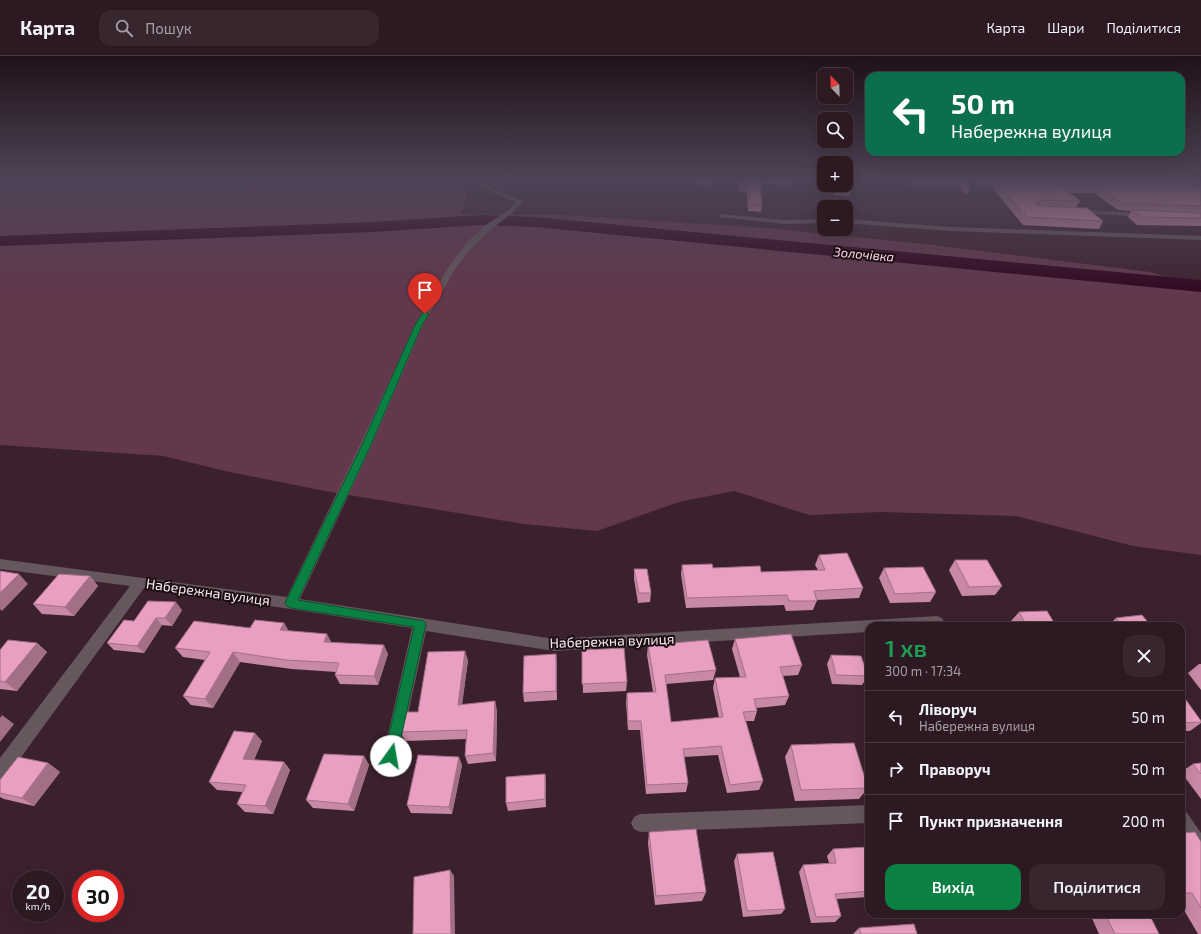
<!DOCTYPE html>
<html lang="uk">
<head>
<meta charset="utf-8">
<style>
  body { margin:0; font-family:"Exo 2",sans-serif; background:#38262f; color:#f1f3f6; height:100vh; display:flex; flex-direction:column; font-size:15px; white-space:nowrap }
  * { box-sizing:border-box; margin:0 }
  p { font-size:13px; color:#a6a0a5 }
  .icon { flex:none; width:22px; height:22px; fill:none; stroke:currentColor; stroke-width:2; stroke-linecap:round; stroke-linejoin:round }
  .map { position:relative; flex:1; overflow:hidden }
  .side { position:absolute; left:865px; top:566px; width:320px; height:296px; display:flex; flex-direction:column; background:#2c1922; border-radius:12px; box-shadow:0 4px 16px #0002,0 0 0 1px #483840 }
  .side>* { flex:none }
  .hud { position:absolute; left:865px; top:16px; width:320px; height:84px; border-radius:12px; box-shadow:0 4px 16px #0002,0 0 0 1px #483840; background:#0b6e4f; color:#fff; overflow:hidden }
  .needle { width:26px; rotate:337deg }
  .tools { position:absolute; left:817px; top:12px; display:grid; gap:8px }
  .tools a { display:grid; place-items:center; width:36px; height:36px; border-radius:8px; background:#2c1922; box-shadow:0 4px 16px #0002,0 0 0 1px #483840; font-size:20px }
  .speed { position:absolute; left:12px; top:814px; display:flex; gap:8px; font-size:20px; font-weight:700; text-align:center }
  .speed>* { display:grid; place-content:center; width:52px; height:52px; border-radius:50%; background:#2c1922; box-shadow:0 4px 16px #0002,0 0 0 1px #483840; line-height:1 }
  .speed small { font-size:10px; font-weight:400 }
  .speed .limit { border:6px solid #d22; background:#fff; color:#111 }
  .pin { position:absolute; display:grid; place-items:center; width:34px; height:34px; color:#fff; margin:-41px -17px; border-radius:50% 50% 50% 0; rotate:-45deg; box-shadow:0 0 4px #0007 }
  .pin .icon { rotate:45deg }
  .me { position:absolute; width:44px; margin:-22px; rotate:13deg; stroke-linejoin:round; filter:drop-shadow(0 0 3px #0008) }
  .turn { display:flex; align-items:center; gap:14px; height:84px; padding:0 20px; font-size:18px }
  .turn .icon { width:52px; height:52px; stroke-width:2.5 }
  .turn b { display:block; font-size:28px; line-height:34px }
  .round { display:grid; place-items:center; flex:none; width:42px; height:42px; border-radius:12px; background:#38262f }
  .summary { display:flex; align-items:center; justify-content:space-between; height:68px; padding:0 20px }
  h1 { font-size:24px; font-weight:600; line-height:30px; color:#1e9e55 }
  .cta { display:flex; gap:8px; margin-top:auto; padding:8px 20px }
  .cta a { flex:1; height:46px; border-radius:12px; background:#0b8043; color:#fff; font-size:16px; font-weight:600; line-height:46px; text-align:center }
  .cta a+a { background:#38262f; color:#f1f3f6 }
  ul { padding:0; list-style:none }
  li { display:flex; align-items:center; gap:12px; height:52px; padding:0 20px; border-top:1px solid #483840 }
  li div { flex:1 }
  li b { display:block; font-size:15px }
  li em { font-style:normal }
  header { display:flex; align-items:center; gap:24px; box-sizing:border-box; height:56px; padding:0 20px; background:#2c1922; border-bottom:1px solid #483840 }
  header strong { font-size:19px }
  nav { display:flex; gap:22px; margin-inline-start:auto; font-size:14px }
  .search { width:280px; height:36px; background:#38262f; display:flex; align-items:center; gap:10px; box-sizing:border-box; padding:0 14px; border-radius:12px; color:#a6a0a5; font-size:15px }
  .map>svg:first-child { display:block }
</style>
</head>
<body>
<header>
<strong>Карта</strong>
<div class="search"><svg class="icon" aria-label="search" viewBox="0 0 24 24"><circle cx="10" cy="10" r="6"/><path d="M15 15l6 6"/></svg>Пошук</div>
<nav><a>Карта</a><a>Шари</a><a>Поділитися</a></nav>
</header>
<div class="map">
<svg width="1201" height="878" viewBox="0 0 1201 878">
  <rect width="100%" height="100%" fill="#3b212d"/>
  <!-- green -->
  <path fill="#63374c" d="M0,125H459L460,129L467,141L460,158L562,159L766,172L933,189L1150,216L1201,231V499L1133,490L1016,460L881,456L809,459L734,435L679,446L597,475L524,468L325,435L225,415L164,400L0,389Z"/>
  <g fill="none" stroke-linecap="round" stroke-linejoin="round">
    <!-- river -->
    <path fill="#2f031c" fill-rule="evenodd" d="M481,159L535,161L1201,224V236L535,171L481,169L373,176L0,190V180L373,166Z"/>
    <!-- minor -->
    <g fill="#65575d" fill-rule="evenodd">
      <path d="M475,125H482L496,134L523,145L513,156L493,172L472,191L455,213L423,269L371,391L300,543L554,583L937,560L942,562L944,566L942,570H869V576L554,595L426,575L399,700L397,706L391,708L385,706L383,700L412,572L291,553L144,532L6,722L0,725V702L130,530L0,513V503L287,541L359,391L415,269L447,213L466,187L487,168L509,154L516,146L492,136Z"/>
      <path d="M1174,125H1201V129L1172,128V126Z"/>
      <path d="M1078,154L1146,157L1149,159L1146,161L1076,157V155Z"/>
      <path d="M722,158L785,164L824,163V167L785,168L720,161V159Z"/>
      <path d="M846,163L951,171L1201,180V184L951,175L846,167Z"/>
      <path d="M869,749V767L640,776L634,773L631,767L634,761L640,758Z"/>
      <path d="M1181,754L1187,757L1201,777V803L1194,801L1181,779Z"/>
    </g>
  </g>
  <!-- wall -->
  <g fill="#c889a6">
    <path d="M695,125H711L710,129L695,128Z"/>
    <path d="M739,125H791L790,130L761,127L760,135L762,149L761,156L748,155L747,136L739,135Z"/>
    <path d="M886,125H967L970,131L967,139L957,129H910L909,126Z"/>
    <path d="M976,125H1186L1193,129L1196,125H1201V170L1137,169L1128,161L1131,155L1118,154L1094,137H1069L1080,145L1076,151L1103,165L1099,173L1023,169L990,129H979Z"/>
    <path d="M834,129H846L851,134L849,140L834,139Z"/>
    <path d="M819,499L863,532L859,542L817,544L813,554L786,555L784,549L686,552L681,518L682,509L713,512L761,516L818,514L815,509Z"/>
    <path d="M955,504L1002,530L995,539L962,540L949,514Z"/>
    <path d="M884,512L936,536L930,546L890,547L879,522Z"/>
    <path d="M634,513L651,537L650,546L638,547L634,523Z"/>
    <path d="M90,520L98,530L74,560L42,558L33,548Z"/>
    <path d="M182,554L172,570L162,569L144,597L114,594L107,587L134,565Z"/>
    <path d="M1019,556L1056,570H1014L1011,565Z"/>
    <path d="M1116,562L1151,570H1108Z"/>
    <path d="M284,567L288,575L332,587L388,598L378,629L340,628L335,619L336,616L292,613L240,606L213,652L191,649L183,640L205,604L183,601L175,592L250,572Z"/>
    <path d="M735,583L802,609L798,619L783,620L789,640L785,649L756,652L757,655L754,665H746L763,725L759,734L727,737L718,699L684,701L688,727L686,736L646,738L640,674H628L626,647L627,637L653,636L647,599L648,589L716,614L713,624L666,628L671,666L719,662L713,632L715,622L740,621L732,593Z"/>
    <path d="M37,587L47,596L17,635L0,633V594Z"/>
    <path d="M582,594L627,626L626,635L583,637Z"/>
    <path d="M831,599L868,620L862,629L832,628L827,608Z"/>
    <path d="M468,604L462,648L497,654L496,705L468,708L465,700L466,683L405,685L401,676L418,656Z"/>
    <path d="M557,607V644L524,646L523,637Z"/>
    <path d="M1199,608H1201V634L1188,617Z"/>
    <path d="M1181,637L1201,665V667L1190,675H1181Z"/>
    <path d="M262,685L254,704L284,706L290,714L273,758L245,756L237,748L242,736L217,734L209,726Z"/>
    <path d="M791,689L868,732L859,743L795,745L785,701Z"/>
    <path d="M364,700L369,709L354,755L313,752L306,744Z"/>
    <path d="M48,707L60,716L34,750L4,743L0,741V724Z"/>
    <path d="M1201,707V743L1181,716L1193,708Z"/>
    <path d="M462,709L452,758L411,757L407,749Z"/>
    <path d="M545,718L546,726V751L508,755L506,747Z"/>
    <path d="M649,776L706,836L702,845L655,849L648,787Z"/>
    <path d="M1181,777L1201,786V878H1198L1181,849Z"/>
    <path d="M869,791V841L837,843L841,860L835,866L811,867L799,816L803,809L829,807L827,800L833,793Z"/>
    <path d="M737,798L785,853L781,858L743,861L734,805Z"/>
    <path d="M1094,858H1149L1159,878H1099L1091,860Z"/>
    <path d="M859,872L917,878H853Z"/>
  </g>
  <!-- shaded-wall -->
  <g fill="#a36f87">
    <path d="M1041,144L1037,152L1036,147Z"/>
    <path d="M19,518L28,528L2,555L0,553V537Z"/>
    <path d="M90,520L98,530L74,560L65,551Z"/>
    <path d="M176,546L182,554L172,570L165,562Z"/>
    <path d="M156,562L162,569L144,597L137,590Z"/>
    <path d="M284,567L290,577L280,574Z"/>
    <path d="M327,578L332,587L324,586Z"/>
    <path d="M37,587L47,596L17,635L5,626Z"/>
    <path d="M384,589L388,598L378,629L374,620Z"/>
    <path d="M465,595L468,604L461,657L458,649Z"/>
    <path d="M233,596L240,606L213,652L205,643Z"/>
    <path d="M556,598L557,607V644L556,635Z"/>
    <path d="M495,645L497,654L496,705L493,697Z"/>
    <path d="M2,659L14,668L0,686V662Z"/>
    <path d="M255,677L262,685L251,711L243,703Z"/>
    <path d="M364,700L369,709L354,755L348,748Z"/>
    <path d="M459,701L462,709L452,758L449,751Z"/>
    <path d="M284,706L290,714L273,758L265,750Z"/>
    <path d="M48,707L60,716L34,750L22,742Z"/>
    <path d="M545,718L546,726V751L545,743Z"/>
    <path d="M450,814L454,820L455,878H451Z"/>
  </g>
  <!-- building -->
  <g fill="#e99fc1" stroke="#a36f87">
    <path d="M740,125H761V130H760L762,149L750,148L748,129H740Z"/>
    <path d="M846,125H850L851,134L836,132V129H846Z"/>
    <path d="M963,125H967L970,131Z"/>
    <path d="M995,125H1186L1201,134H1198L1201,136V150L1122,147L1098,130L1060,129L1080,145L1041,144L1036,147L1038,150L1087,152L1103,165L1027,161Z"/>
    <path d="M1132,154L1201,157V162L1142,161Z"/>
    <path d="M847,497L863,532L814,535L817,545H789L787,539L687,542L682,509L712,508L713,512L760,510L761,516L825,514L819,499Z"/>
    <path d="M955,504H987L1002,530L969,531Z"/>
    <path d="M923,511L936,536L895,538L884,512Z"/>
    <path d="M634,513H647L651,537H639Z"/>
    <path d="M0,515L19,518L0,537Z"/>
    <path d="M59,518L90,520L65,551L33,548Z"/>
    <path d="M148,545L176,546L165,562H156L137,590L107,587L124,564L134,565Z"/>
    <path d="M1047,555L1056,570H1027L1019,556Z"/>
    <path d="M1142,559L1151,570H1122L1116,562Z"/>
    <path d="M255,564L284,567L280,574L327,578L324,586L384,589L374,620L335,619L339,607L286,604L233,596L205,643L183,640L210,596L175,592L194,565L250,572Z"/>
    <path d="M972,568L973,570H954Z"/>
    <path d="M791,578L802,609L780,611L789,640L754,643L757,655L743,656L763,725L730,729L721,690L683,693L688,727L647,729L641,665H628L627,637L656,636L648,589L708,584L716,614L665,619L671,666L723,661L715,622L746,621L735,583Z"/>
    <path d="M8,584L37,587L5,626L0,625V594Z"/>
    <path d="M624,592L627,626L582,628V594Z"/>
    <path d="M465,595L458,649L495,645L493,697L465,700L467,674L401,676L405,656H418L428,596Z"/>
    <path d="M556,598V635L523,637L524,600Z"/>
    <path d="M831,599L861,600L868,620L836,619Z"/>
    <path d="M1181,637L1201,665V666L1181,667Z"/>
    <path d="M234,675L255,677L243,703L284,706L265,750L237,748L246,729L209,726Z"/>
    <path d="M854,687L868,732L801,734L791,689Z"/>
    <path d="M324,698L364,700L348,748L306,744Z"/>
    <path d="M418,699L459,701L449,751L407,749Z"/>
    <path d="M18,701L48,707L22,742L0,737V724Z"/>
    <path d="M1201,707V718L1193,708Z"/>
    <path d="M545,718V743L506,747V721Z"/>
    <path d="M696,773L706,836L656,840L649,776Z"/>
    <path d="M1195,776L1201,786V852L1192,837H1181V777Z"/>
    <path d="M869,791V835L835,838L841,860L816,861L803,809L836,807L833,793Z"/>
    <path d="M773,796L785,853L747,855L737,798Z"/>
    <path d="M450,814L451,878H413L414,821Z"/>
    <path d="M1105,858H1149L1159,878H1115Z"/>
    <path d="M914,868L917,878H861L859,872Z"/>
  </g>
  <!-- sky -->
  <linearGradient id="sky" x2="0" y2="1"><stop stop-color="#201219"/><stop offset="0.5" stop-color="#4f4357"/><stop offset="1" stop-color="#4f4357" stop-opacity="0"/></linearGradient>
  <rect width="1201" height="248" fill="url(#sky)"/>
  <!-- route -->
  <path fill="#0b8043" stroke="#07532c" d="M425,256L429,258L422,269L370,391L298,544L424,565L426,568L397,700L395,704L391,706L386,704L384,700L414,571L291,552L287,550L285,547L361,391L415,269L423,257Z"/>
  <g text-anchor="middle" stroke-width="4" stroke-linejoin="round" paint-order="stroke">
    <!-- far-water labels -->
    <g font-size="13" font-style="italic" fill="#fed5e6" stroke="#1b0f14">
      <text transform="translate(864 198) rotate(5)" y="5">Золочівка</text>
    </g>
    <!-- street labels -->
    <g font-size="14" fill="#fae8ef" stroke="#1b0f14">
      <text transform="translate(208 536) rotate(8)" y="5">Набережна вулиця</text>
      <text transform="translate(612 585) rotate(-2)" y="5">Набережна вулиця</text>
    </g>
  </g>
</svg>
<div class="tools">
<a><svg class="needle" viewBox="-14 -14 28 28"><path d="M0-13l5 13h-10z" fill="#e53935"/><path d="M0 13l5-13h-10z" fill="#a6a0a5"/></svg></a>
<a><svg class="icon" aria-label="search" viewBox="0 0 24 24"><circle cx="10" cy="10" r="6"/><path d="M15 15l6 6"/></svg></a>
<a>+</a>
<a>−</a>
</div>
<div class="speed"><div>20<small>km/h</small></div><div class="limit">30</div></div>
<div class="pin" style="left:425px;top:258px;background:#d93025"><svg class="icon" aria-label="arrive" viewBox="0 0 24 24"><path d="M6 21V4h12l-3 4 3 4H6"/></svg></div>
<svg class="me" style="left:391px;top:700px" viewBox="-20 -20 40 40"><circle r="19" fill="#fff"/><path d="M0-13L10 11 0 6-10 11z" fill="#0b8043"/></svg>
<div class="hud">
<div class="turn"><svg class="icon" aria-label="left" viewBox="0 0 24 24"><path d="M17 20v-9H6M10 6l-5 5 5 5"/></svg><div><b>50 m</b>Набережна вулиця</div></div>
</div>
<section class="side">
<div class="summary"><div><h1>1 хв</h1><p>300 m · 17:34</p></div><a class="round"><svg class="icon" aria-label="close" viewBox="0 0 24 24"><path d="M6 6l12 12M18 6L6 18"/></svg></a></div>
<ul>
<li><svg class="icon" aria-label="left" viewBox="0 0 24 24"><path d="M17 20v-9H6M10 6l-5 5 5 5"/></svg><div><b>Ліворуч</b><p>Набережна вулиця</p></div><em>50 m</em></li>
<li><svg class="icon" aria-label="right" viewBox="0 0 24 24"><path d="M7 20v-9h11M14 6l5 5-5 5"/></svg><div><b>Праворуч</b></div><em>50 m</em></li>
<li><svg class="icon" aria-label="arrive" viewBox="0 0 24 24"><path d="M6 21V4h12l-3 4 3 4H6"/></svg><div><b>Пункт призначення</b></div><em>200 m</em></li>
</ul>
<div class="cta"><a>Вихід</a><a>Поділитися</a></div>
</section>
</div>
</body>
</html>
